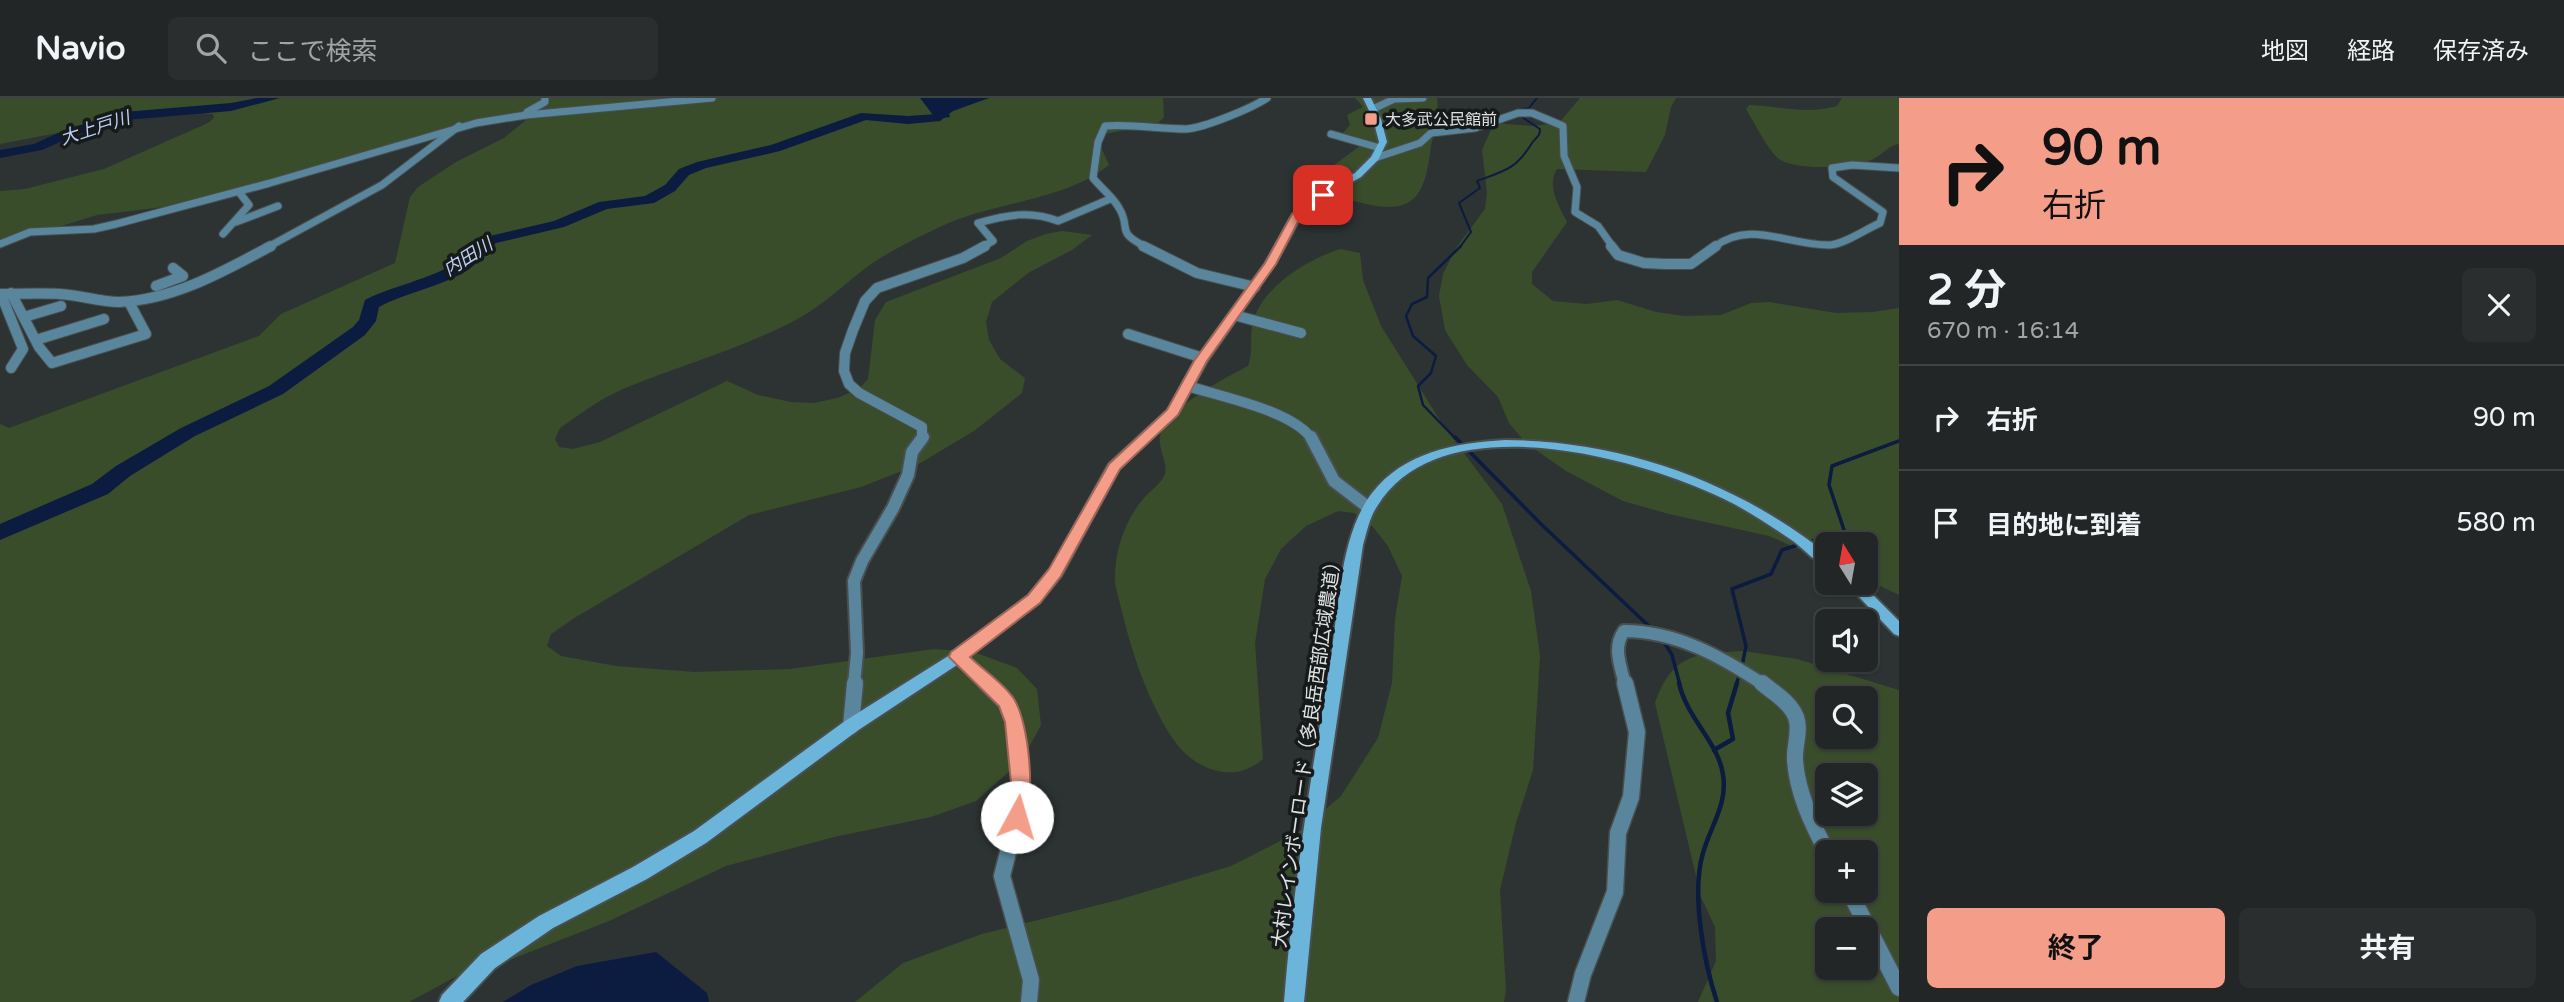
<!DOCTYPE html>
<html lang="ja">
<head>
<meta charset="utf-8">
<style>
  body { margin:0; font-family:"Varela Round","Noto Sans JP",sans-serif; background:#2a2e2e; color:#f1f3f6; height:100vh; display:flex; flex-direction:column; font-size:26px; white-space:nowrap }
  * { box-sizing:border-box; margin:0 }
  p { font-size:23px; color:#a2a5a7 }
  .icon { flex:none; width:38px; height:38px; fill:none; stroke:currentColor; stroke-width:2; stroke-linecap:round; stroke-linejoin:round }
  .map { position:relative; flex:1; overflow:hidden }
  .panel { display:flex; flex-direction:column; background:#222626; width:665px }
  .panel>* { flex:none }
  .hud { background:#f49e8a; color:#111; overflow:hidden }
  .needle { width:46px; rotate:349deg }
  .buttons { position:absolute; left:1815px; top:434px; display:grid; gap:14px }
  .buttons a { display:grid; place-items:center; width:63px; height:63px; border-radius:10px; background:#222626; box-shadow:0 2px 5px #0004,0 0 0 2px #3f4343; font-size:35px }
  .pin { position:absolute; display:grid; place-items:center; width:60px; height:60px; color:#fff; margin:-30px; border-radius:14px; box-shadow:0 4px 10px #0006 }
  .me { position:absolute; width:77px; margin:-38px; rotate:6deg; stroke-linejoin:round; filter:drop-shadow(0 0 5px #0008) }
  .turn { display:flex; align-items:center; gap:24px; height:147px; padding:0 28px; font-size:32px }
  .turn .icon { width:91px; height:91px; stroke-width:2.5 }
  .turn b { display:block; font-size:49px; line-height:60px }
  .round { display:grid; place-items:center; flex:none; width:74px; height:74px; border-radius:10px; background:#2a2e2e }
  .summary { display:flex; align-items:center; justify-content:space-between; height:119px; padding:0 28px }
  h1 { font-size:42px; font-weight:700; line-height:52px }
  .action { display:flex; gap:14px; margin-top:auto; padding:14px 28px }
  .action a { flex:1; height:80px; border-radius:10px; background:#f49e8a; color:#111; font-size:28px; font-weight:700; line-height:80px; text-align:center }
  .action a+a { background:#2a2e2e; color:#f1f3f6 }
  ul { padding:0; list-style:none }
  li { display:flex; align-items:center; gap:21px; height:105px; padding:0 28px; border-top:2px solid #3f4343 }
  li div { flex:1 }
  li b { display:block; font-size:26px }
  li em { font-style:normal }
  header { display:flex; align-items:center; gap:42px; box-sizing:border-box; height:98px; padding:0 35px; background:#222626; border-bottom:2px solid #3f4343 }
  header strong { font-size:33px }
  nav { display:flex; gap:38px; margin-inline-start:auto; font-size:24px }
  .search { width:490px; height:63px; background:#2a2e2e; display:flex; align-items:center; gap:18px; box-sizing:border-box; padding:0 24px; border-radius:10px; color:#a2a5a7; font-size:26px }
  main { display:flex; flex:1; min-height:0 }
  .map>svg:first-child { display:block }
</style>
</head>
<body>
<header>
<strong>Navio</strong>
<div class="search"><svg class="icon" aria-label="search" viewBox="0 0 24 24"><circle cx="10" cy="10" r="6"/><path d="M15 15l6 6"/></svg>ここで検索</div>
<nav><a>地図</a><a>経路</a><a>保存済み</a></nav>
</header>
<main>
<div class="map">
<svg width="1899" height="904" viewBox="0 0 1899 904">
  <rect width="100%" height="100%" fill="#2d3333"/>
  <!-- green -->
  <g fill="#3a4d2a" fill-rule="evenodd">
    <path d="M0,0H1163L1164,19L1157,26L1099,37L1100,47L1109,67C1065,102 1002,103 951,124C923,137 892,151 867,169C842,188 819,211 790,225C737,252 678,268 623,291C600,301 580,316 560,330L555,341L559,349L573,351L600,344L727,283L758,297L791,304L814,305L837,300L859,291L868,281L875,222L886,204L1001,160L1027,143L1046,136L1062,133L1092,137L1072,152L1028,175L992,204L986,224L989,242L1000,261L1025,280L1022,295L974,333L917,367L861,389L749,417L576,519L551,536L547,548L561,558L616,568L694,574L790,571L934,551L974,554L1017,570L1037,591L1041,627L1022,662L976,703L931,719L834,739L726,768L609,823L507,863L472,870L409,904H0V326L9,330L259,238L281,216L395,165L410,99L418,89L456,64L504,40L526,22H511L412,43L189,106L97,117L0,147V93L25,91L104,71L208,25L214,20L213,16L178,14L152,17L0,46Z"/>
    <path d="M1355,0H1437C1438,11 1439,21 1436,32C1435,37 1432,42 1431,47C1425,103 1412,119 1354,103C1338,99 1322,97 1311,84L1364,45L1342,36L1350,27L1347,17L1363,9Z"/>
    <path d="M1580,0H1676L1671,9L1665,37L1646,74L1557,71C1546,88 1559,108 1567,124L1532,174V186L1553,203L1587,206L1617,202L1656,214L1684,218L1721,217L1751,205L1769,204L1836,215L1873,214L1899,210V497L1866,481V446H1827V463L1769,438L1669,416L1623,403L1566,373L1526,345L1509,325L1498,299L1467,267L1445,232L1439,198L1443,176L1456,150L1485,111L1487,94L1482,52L1494,25L1533,28L1559,25Z"/>
    <path d="M1842,0H1899V46C1887,48 1882,58 1871,62C1852,70 1797,73 1779,61C1768,52 1754,24 1746,11L1749,7C1780,8 1807,17 1837,8Z"/>
    <path d="M1340,151L1360,155L1363,182L1381,228L1443,327L1502,406L1531,493L1540,558L1533,672L1516,725L1500,792L1506,892L1504,904H855L903,865L982,836L1118,802L1231,768L1300,733L1341,698L1378,640L1392,585L1395,521L1402,478L1388,448L1373,429L1354,415L1338,413L1306,428L1281,451L1265,481L1255,545L1263,661C1234,687 1194,672 1173,641C1148,603 1133,558 1122,514C1120,504 1116,493 1115,483C1114,455 1125,421 1144,400C1151,392 1161,386 1165,376C1168,365 1158,351 1160,339C1163,312 1225,280 1248,268C1253,255 1250,242 1252,229C1258,191 1306,162 1340,151Z"/>
    <path d="M1743,553L1797,561L1899,592V904H1698L1716,863L1715,829L1701,799L1655,605C1673,555 1695,556 1743,553ZM1827,600H1866V639H1827ZM1827,677H1866V716H1827ZM1827,754H1866V793H1827ZM1827,831H1866V870H1827Z"/>
  </g>
  <!-- water -->
  <g fill="#0c1b40">
    <path d="M920,0H989L948,13L950,19L936,21Z"/>
    <path d="M656,854L707,895L709,904H503L531,887L577,868Z"/>
  </g>
  <g fill="none" stroke-linecap="round" stroke-linejoin="round">
    <!-- stream-far3 -->
    <path stroke="#0c1b40" stroke-width="2" d="M1460,149L1471,134L1459,105L1480,90L1477,83C1505,73 1516,71 1532,45C1536,39 1540,39 1540,31L1513,13L1529,10L1537,0"/>
    <!-- stream-far2 -->
    <path stroke="#0c1b40" stroke-width="2.5" d="M1456,341L1423,307L1418,288L1431,275L1436,258L1413,238L1406,218L1412,206L1427,199L1428,180L1461,148"/>
    <!-- stream-far1 -->
    <g stroke="#0c1b40" stroke-width="3.5">
      <path d="M1455,339L1541,426L1653,532"/>
      <path d="M1808,444L1845,435L1829,387L1832,368L1899,343"/>
      <path d="M1663,542L1672,557L1680,587"/>
      <path d="M1742,568L1746,548L1732,491L1771,476L1782,452L1801,446"/>
      <path d="M1736,587L1740,575"/>
    </g>
    <!-- stream -->
    <g stroke="#0c1b40" stroke-width="4.5">
      <path d="M1679,585C1687,621 1719,645 1723,677C1728,706 1710,729 1703,755C1691,795 1704,865 1717,904"/>
      <path d="M1714,652L1733,641L1728,615L1737,585"/>
    </g>
    <!-- river -->
    <g fill="#0c1b40" fill-rule="evenodd">
      <path d="M257,0H280L231,13L126,22L76,37L42,52L0,60V52L34,46L67,31L124,14L231,5Z"/>
      <path d="M970,0H989L953,13L940,23L908,26L866,22L780,53L706,70L689,77L675,93L654,105L607,111L564,129L496,145C485,152 480,164 468,172C441,189 407,194 379,209L376,223L365,237L283,296L195,338L130,378L108,396L0,442V426L92,386L116,368L181,330L269,288L353,229L359,222L365,202C394,187 429,182 457,164C469,157 474,145 486,139L554,123L599,104L645,98L665,87L679,71L697,64L771,47L861,15L908,18L936,16L945,7Z"/>
    </g>
    <defs>
      <g id="street-far3">
        <path d="M1373,11L1394,1L1423,0"/>
        <path d="M527,14L545,4V0"/>
        <path d="M1331,36L1380,50"/>
        <path d="M1375,60L1420,45L1431,35L1475,30L1518,15H1532L1563,28L1564,58L1577,89L1575,114L1598,128L1613,149"/>
        <path d="M236,124L278,108"/>
        <path d="M223,136L249,107L239,94"/>
        <path d="M0,146L30,134L94,131L116,126L270,85L476,25L526,17L712,0"/>
        <path d="M268,149L382,87L459,28"/>
        <path d="M982,149L993,143L978,125C1006,117 1031,112 1058,123L1110,101"/>
        <path d="M1146,149C1114,133 1132,131 1119,110C1113,99 1101,90 1093,80L1098,44L1105,28C1133,26 1159,31 1186,31C1204,30 1252,10 1267,0"/>
        <path d="M1714,149C1751,121 1788,148 1830,147C1845,146 1866,131 1880,125L1883,114L1833,79L1832,70L1852,67L1899,70"/>
      </g>
      <g id="street-far2">
        <path d="M1143,148L1197,175L1255,189"/>
        <path d="M1611,148L1618,157L1644,165L1665,166H1691L1716,148"/>
        <path d="M156,188L183,178L173,170"/>
        <path d="M11,195L39,249L52,265L146,236L129,204"/>
        <path d="M0,196C20,196 40,195 60,196C80,197 100,204 119,204C174,202 224,173 271,148"/>
        <path d="M1,196L23,251L11,270"/>
        <path d="M1234,217L1301,235"/>
        <path d="M24,219L61,208"/>
        <path d="M1128,236L1203,260"/>
        <path d="M36,242L104,221"/>
        <path d="M1188,288C1221,299 1292,312 1312,341"/>
        <path d="M922,341V329L859,295L849,286L844,273L845,255L853,232L865,203L877,190L963,160L985,148"/>
      </g>
      <g id="street-far1">
        <path d="M1311,339L1334,383L1369,410"/>
        <path d="M958,559L988,587"/>
        <path d="M854,587L857,555L854,483L862,463L893,410L908,377L912,354L923,339"/>
        <path d="M1625,587C1621,568 1612,550 1624,533C1676,533 1722,559 1764,587"/>
      </g>
      <g id="street">
        <path d="M986,585L1006,604L1014,624L1021,685L1017,719L1002,778L1031,882L1029,904"/>
        <path d="M1762,585C1774,595 1790,604 1796,619C1801,633 1794,648 1795,662C1797,694 1812,726 1827,754"/>
        <path d="M851,628L855,585"/>
        <path d="M1849,793L1899,890"/>
        <path d="M1576,904L1583,876L1615,794L1618,735L1631,699L1637,634L1625,585"/>
      </g>
      <g id="secondary">
        <path d="M1363,0H1371L1381,21L1387,44L1378,62L1361,79L1326,99L1300,120L1275,166L1207,263L1179,314L1119,371L1061,478L1039,505L963,563L857,633L706,745L647,781L553,830L495,870L463,904H439L442,897L481,856L539,818L633,769L694,733L845,623L953,555L1029,497L1051,471L1109,366L1168,312L1195,263L1265,166L1293,116L1320,95L1355,75L1371,59L1379,44L1373,21Z"/>
        <path d="M1505,342C1622,343 1735,383 1827,456V468C1814,464 1804,451 1793,443C1774,430 1754,417 1734,406C1648,361 1443,303 1378,407C1370,418 1367,433 1363,447L1321,730L1304,904H1284C1293,788 1312,673 1331,558C1339,508 1340,437 1372,395C1404,354 1455,345 1505,342Z"/>
        <path d="M1846,485H1861L1899,523V538L1894,536Z"/>
      </g>
    </defs>
    <!-- street-far3 casing -->
    <use href="#street-far3" stroke="#494f4f" stroke-width="9"/>
    <!-- street-far2 casing -->
    <use href="#street-far2" stroke="#494f4f" stroke-width="12"/>
    <!-- street-far1 casing -->
    <use href="#street-far1" stroke="#494f4f" stroke-width="16"/>
    <!-- street casing -->
    <use href="#street" stroke="#494f4f" stroke-width="19"/>
    <!-- secondary casing -->
    <use href="#secondary" stroke="#494f4f" stroke-width="4"/>
    <!-- street-far3 -->
    <use href="#street-far3" stroke="#5a869d" stroke-width="7"/>
    <!-- street-far2 -->
    <use href="#street-far2" stroke="#5a869d" stroke-width="10"/>
    <!-- street-far1 -->
    <use href="#street-far1" stroke="#5a869d" stroke-width="12"/>
    <!-- street -->
    <use href="#street" stroke="#5a869d" stroke-width="16"/>
    <!-- secondary -->
    <use href="#secondary" fill="#6cb5da" fill-rule="evenodd"/>
  </g>
  <!-- route -->
  <path fill="#f49e8a" stroke="#9f675a" stroke-width="2" d="M1319,94L1328,97L1300,120L1276,166L1207,263L1178,317L1120,371L1061,478L1040,505L970,559C983,572 1004,585 1014,601C1029,625 1036,699 1024,725L1017,728L1010,725L1007,719L1011,685L1005,624L999,608L949,559L951,554L1028,497L1049,471L1109,366L1167,312L1194,263L1265,165L1292,116Z"/>
  <!-- markers -->
  <rect fill="#f49e8a" stroke="#171a1a" stroke-width="2.5" x="1364" y="14" width="14" height="14" rx="3.5"/>
  <g text-anchor="middle" stroke-width="7" stroke-linejoin="round" paint-order="stroke">
    <!-- far-poi labels -->
    <g font-size="16" fill="#dfe3e3" stroke="#171a1a" text-anchor="start">
      <text x="1385" y="27">大多武公民館前</text>
    </g>
    <!-- far-water labels -->
    <g font-size="18" font-style="italic" fill="#bdd1fa" stroke="#171a1a">
      <text transform="translate(95 30) rotate(-18)" y="6">大上戸川</text>
      <text transform="translate(468 159) rotate(-32)" y="6">内田川</text>
    </g>
    <!-- street labels -->
    <g font-size="19" fill="#dfe3e3" stroke="#171a1a">
      <text transform="translate(1306 652) rotate(-82)" y="7">大村レインボーロード（多良岳西部広域農道）</text>
    </g>
  </g>
</svg>
<div class="buttons">
<a><svg class="needle" viewBox="-14 -14 28 28"><path d="M0-13l5 13h-10z" fill="#e53935"/><path d="M0 13l5-13h-10z" fill="#a2a5a7"/></svg></a>
<a><svg class="icon" aria-label="sound" viewBox="0 0 24 24"><path d="M4 9h4l5-4v14l-5-4H4zM17 9q2 3 0 6"/></svg></a>
<a><svg class="icon" aria-label="search" viewBox="0 0 24 24"><circle cx="10" cy="10" r="6"/><path d="M15 15l6 6"/></svg></a>
<a><svg class="icon" aria-label="layers" viewBox="0 0 24 24"><path d="M12 4l9 5-9 5-9-5zM3 14l9 5 9-5"/></svg></a>
<a>+</a>
<a>−</a>
</div>
<div class="pin" style="left:1323px;top:97px;background:#d93025"><svg class="icon" aria-label="arrive" viewBox="0 0 24 24"><path d="M6 21V4h12l-3 4 3 4H6"/></svg></div>
<svg class="me" style="left:1017px;top:719px" viewBox="-20 -20 40 40"><circle r="19" fill="#fff"/><path d="M0-13L10 11 0 6-10 11z" fill="#f49e8a"/></svg>
</div>
<section class="panel">
<div class="hud">
<div class="turn"><svg class="icon" aria-label="right" viewBox="0 0 24 24"><path d="M7 20v-9h11M14 6l5 5-5 5"/></svg><div><b>90 m</b>右折</div></div>
</div>
<div class="summary"><div><h1>2 分</h1><p>670 m · 16:14</p></div><a class="round"><svg class="icon" aria-label="close" viewBox="0 0 24 24"><path d="M6 6l12 12M18 6L6 18"/></svg></a></div>
<ul>
<li><svg class="icon" aria-label="right" viewBox="0 0 24 24"><path d="M7 20v-9h11M14 6l5 5-5 5"/></svg><div><b>右折</b></div><em>90 m</em></li>
<li><svg class="icon" aria-label="arrive" viewBox="0 0 24 24"><path d="M6 21V4h12l-3 4 3 4H6"/></svg><div><b>目的地に到着</b></div><em>580 m</em></li>
</ul>
<div class="action"><a>終了</a><a>共有</a></div>
</section>
</main>
</body>
</html>
